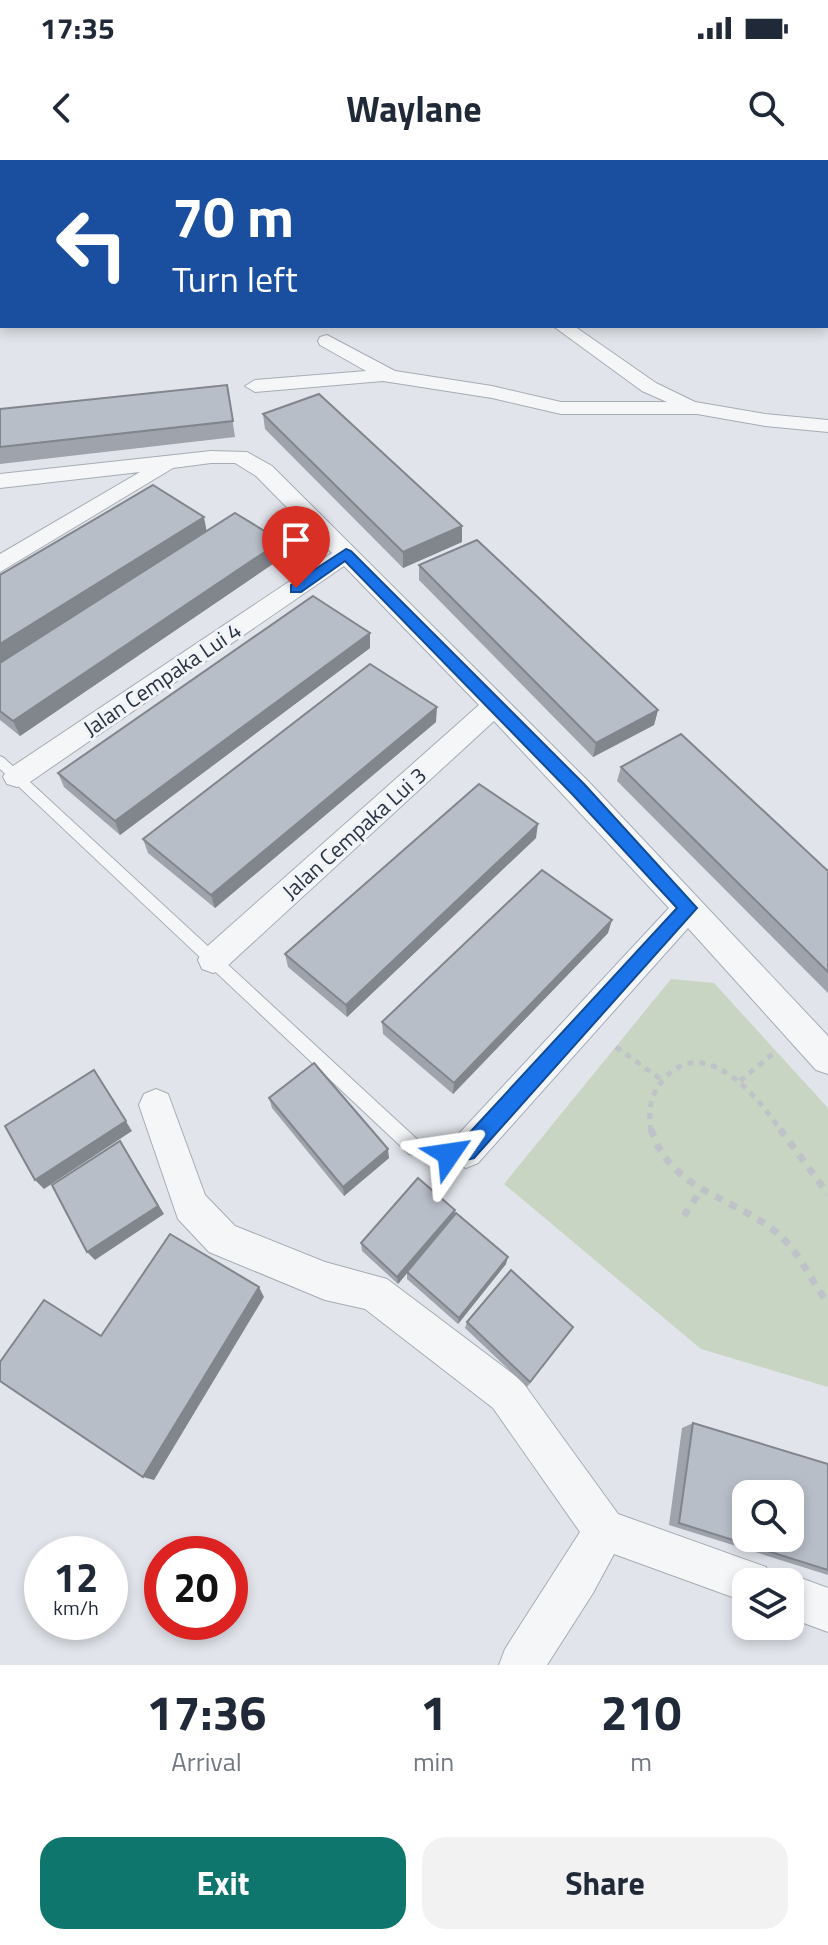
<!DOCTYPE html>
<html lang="en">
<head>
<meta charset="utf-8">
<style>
  body { margin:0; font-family:"Titillium Web",sans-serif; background:#f2f2f3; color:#1f2937; height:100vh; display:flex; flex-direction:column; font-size:30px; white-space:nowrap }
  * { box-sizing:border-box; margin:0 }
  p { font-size:26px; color:#747a83 }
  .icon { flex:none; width:44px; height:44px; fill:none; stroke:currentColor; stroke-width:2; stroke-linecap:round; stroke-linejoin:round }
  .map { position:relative; height:1505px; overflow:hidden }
  .panel { display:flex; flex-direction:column; background:#fff; flex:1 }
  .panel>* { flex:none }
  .top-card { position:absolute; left:0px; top:0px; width:828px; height:168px; box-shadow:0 4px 12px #0003; background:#1a4fa0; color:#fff; overflow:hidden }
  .controls { position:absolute; left:732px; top:1320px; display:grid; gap:16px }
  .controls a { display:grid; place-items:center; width:72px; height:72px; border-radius:16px; background:#fff; box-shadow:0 4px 12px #0003; font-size:40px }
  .speed { position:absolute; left:24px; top:1376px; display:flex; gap:16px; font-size:40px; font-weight:700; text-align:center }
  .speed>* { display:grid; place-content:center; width:104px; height:104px; border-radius:50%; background:#fff; box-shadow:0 4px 12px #0003; line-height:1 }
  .speed small { font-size:20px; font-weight:400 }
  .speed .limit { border:12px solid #d22; background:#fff; color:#111 }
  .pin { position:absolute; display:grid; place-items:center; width:68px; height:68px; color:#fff; margin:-82px -34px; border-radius:50% 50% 50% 0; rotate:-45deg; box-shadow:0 0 8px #0007 }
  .pin .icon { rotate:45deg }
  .me { position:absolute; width:88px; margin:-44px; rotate:58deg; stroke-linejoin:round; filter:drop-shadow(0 0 6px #0008) }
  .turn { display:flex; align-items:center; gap:28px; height:168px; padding:0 40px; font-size:36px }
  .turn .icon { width:104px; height:104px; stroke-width:2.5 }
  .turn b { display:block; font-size:56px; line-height:68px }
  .eta { display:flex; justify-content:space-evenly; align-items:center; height:136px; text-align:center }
  .eta b { font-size:48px; font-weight:700; line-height:56px }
  .action { display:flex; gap:16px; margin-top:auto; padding:16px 40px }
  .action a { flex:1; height:92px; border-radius:24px; background:#0f766e; color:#fff; font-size:32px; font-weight:700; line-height:92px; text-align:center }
  .action a+a { background:#f2f2f3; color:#1f2937 }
  .status { display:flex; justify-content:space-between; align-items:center; height:56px; padding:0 40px; background:#fff; direction:ltr }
  .status svg { height:22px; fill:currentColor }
  header { display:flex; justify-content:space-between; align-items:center; height:104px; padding:0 40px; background:#fff; font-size:36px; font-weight:700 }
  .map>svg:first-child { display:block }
</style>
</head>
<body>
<div class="status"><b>17:35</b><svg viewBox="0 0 49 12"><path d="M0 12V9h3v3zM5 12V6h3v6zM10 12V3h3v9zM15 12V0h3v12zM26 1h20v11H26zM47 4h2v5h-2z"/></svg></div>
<header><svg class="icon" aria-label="back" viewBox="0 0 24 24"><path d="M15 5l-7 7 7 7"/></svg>Waylane<svg class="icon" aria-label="search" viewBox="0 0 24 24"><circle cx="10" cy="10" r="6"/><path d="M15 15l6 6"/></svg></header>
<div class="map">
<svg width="828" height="1505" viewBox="0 0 828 1505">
  <rect width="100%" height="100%" fill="#e1e5eb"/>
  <!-- green -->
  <path fill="#c7d5c2" d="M671,819L714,823L828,948V1227L701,1189L504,1024Z"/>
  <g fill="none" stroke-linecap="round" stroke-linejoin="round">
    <!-- river -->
    <g fill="#9ab3cc" fill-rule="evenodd">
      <path d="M167,0H201L165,2Z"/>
      <path d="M307,0H350L352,2H309Z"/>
      <rect x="0" y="71" width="2" height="22"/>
      <path d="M826,139L828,140V164L826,163Z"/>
    </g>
    <defs>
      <path id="service" d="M0,596L4,598L419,981L449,986L466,983L472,985L474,991L472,997L449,1002L409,994L0,609Z"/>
      <g id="minor">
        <path d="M553,166H574L656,223L695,242L765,254L828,260V272L765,266L697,254H561L492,238L383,221L255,232L245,226L255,220L366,211L320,185L318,181L320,177L327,175L395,211L492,226L561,242H667L642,231Z"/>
        <path d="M211,291L247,292L272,306L589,622L828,876V914L816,910L688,768L478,1003L466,1008L454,1003L449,991L454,979L669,748L494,561L224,809L213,813L202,809L198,800L202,791L479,545L344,406L27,624L17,627L7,624L3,617L7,610L332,393L256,316L235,303H211L173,308L0,412V394L140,312L0,328V314Z"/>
        <path d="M156,929L168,934L205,1035L235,1066L325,1102L387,1119L521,1220L618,1354L766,1407L772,1422H746V1442L614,1394L593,1433L547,1505H499L505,1489L580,1372L493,1248L365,1149L325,1140L209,1092L178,1059L139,945L144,934Z"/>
        <path d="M790,1414L828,1428V1472L790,1458V1422H774Z"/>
      </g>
      <g id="tertiary">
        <path d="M749,0H770L771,2H750Z"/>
        <path d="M826,32L828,33V45L826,44Z"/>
      </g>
    </defs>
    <!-- service casing -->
    <use href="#service" stroke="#a6acb5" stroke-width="2"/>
    <!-- minor casing -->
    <use href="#minor" stroke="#a6acb5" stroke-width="2"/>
    <!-- tertiary casing -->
    <use href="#tertiary" stroke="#a6acb5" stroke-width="2"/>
    <!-- path-far1 -->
    <g stroke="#bfc3c9" stroke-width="5" stroke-dasharray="6 6" stroke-linecap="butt">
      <path d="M616,887L662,920"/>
      <path d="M740,921L775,892"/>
      <path d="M651,971C648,951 650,934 664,919C705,872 759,938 781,971"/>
    </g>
    <!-- path -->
    <g stroke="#bfc3c9" stroke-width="7" stroke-dasharray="8 8" stroke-linecap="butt">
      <path d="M651,969C670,1031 733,1036 777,1073C800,1092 810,1120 828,1143"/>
      <path d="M780,969L828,1034"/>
      <path d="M684,1056L701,1030"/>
    </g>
    <!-- service -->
    <use href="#service" fill="#f4f6f8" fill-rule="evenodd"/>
    <!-- minor -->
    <use href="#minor" fill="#f4f6f8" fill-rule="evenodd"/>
    <!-- tertiary -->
    <use href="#tertiary" fill="#f4f6f8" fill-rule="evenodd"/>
  </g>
  <!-- wall -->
  <g fill="#9ea3ac">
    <path d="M227,225L235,277L0,304V249Z"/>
    <path d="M263,254L462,382L403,408L265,269Z"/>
    <path d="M207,371L283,397L20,576L0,560V415Z"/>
    <path d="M419,405L658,550L654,565L593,597L419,420Z"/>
    <path d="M370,473V488L120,675L64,627L58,613Z"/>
    <path d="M436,562L215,748L148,693L143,679Z"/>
    <path d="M621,607L828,711V833L617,621Z"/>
    <path d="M536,678L347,857L288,807L285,794Z"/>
    <path d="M608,773L453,934L383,874L382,862Z"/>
    <path d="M269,938L389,998L344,1036L272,948Z"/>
    <path d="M454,1055L506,1104L458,1164L407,1119V1113L398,1124L362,1091L361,1083Z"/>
    <path d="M467,1162L569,1173L527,1227L465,1168Z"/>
    <path d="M693,1263L828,1411V1415L669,1365L682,1268Z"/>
  </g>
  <!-- shaded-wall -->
  <g fill="#81858c">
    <path d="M204,357L207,373L0,503V484Z"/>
    <path d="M462,366V382L403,408V392Z"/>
    <path d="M281,381L283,397L20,576L13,561Z"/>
    <path d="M370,473V488L120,675L115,661Z"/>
    <path d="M437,547L436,562L215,748L211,735Z"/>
    <path d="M658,550L654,565L593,597L596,583Z"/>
    <path d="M538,664L536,678L347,857L346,845Z"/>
    <path d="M612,760L608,773L453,934L454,923Z"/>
    <path d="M94,910L132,971L44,1029L35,1020Z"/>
    <path d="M120,981L164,1054L95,1100L87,1092Z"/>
    <path d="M388,989L389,998L344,1036L343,1027Z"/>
    <path d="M455,1050L454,1058L398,1124L397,1117Z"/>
    <path d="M508,1097L506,1104L458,1164L459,1158Z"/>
    <path d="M259,1127L264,1137L154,1320L143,1317Z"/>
  </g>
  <!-- building -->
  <g fill="#b8bec8" stroke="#81858c" stroke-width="2" fill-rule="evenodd">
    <path d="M655,0H696L699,2H658Z"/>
    <path d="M227,225L233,261L0,287V249Z"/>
    <path d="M319,234L462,366L403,392L263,254Z"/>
    <path d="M153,325L204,357L0,484V415Z"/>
    <path d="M235,353L281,381L13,561L0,551V503Z"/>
    <path d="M477,380L658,550L596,583L419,405Z"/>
    <path d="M313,436L370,473L115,661L58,613Z"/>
    <path d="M370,504L437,547L211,735L143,679Z"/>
    <path d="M681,574L828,711V812L621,607Z"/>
    <path d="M479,624L538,664L346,845L285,794Z"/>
    <path d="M542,710L612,760L454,923L382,862Z"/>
    <path d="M314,903L388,989L343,1027L269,938Z"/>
    <path d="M94,910L126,961L35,1020L5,966Z"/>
    <path d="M120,981L158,1046L87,1092L52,1025Z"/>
    <path d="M418,1018L455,1050L397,1117L361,1083Z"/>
    <path d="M456,1053L508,1097L459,1158L407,1112Z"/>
    <path d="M170,1074L259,1127L143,1317L0,1221V1202L44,1140L101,1176Z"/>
    <path d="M511,1110L573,1167L530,1222L467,1162Z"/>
    <path d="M693,1263L828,1304V1410L679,1363ZM746,1334H790V1378H746Z"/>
  </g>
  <!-- route -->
  <path fill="#1a73e8" stroke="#114b97" stroke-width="2" d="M346,389L351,391L585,625L697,748L474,998L449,1004L442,1001L438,994L442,987L461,982L677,748L573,635L345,401L301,432H291V425Z"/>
  <g text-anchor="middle" stroke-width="6" stroke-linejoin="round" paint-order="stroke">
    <!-- street labels -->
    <g font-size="22" fill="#283343" stroke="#f1f4f8">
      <text transform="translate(162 519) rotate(-34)" y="8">Jalan Cempaka Lui 4</text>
      <text transform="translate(354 673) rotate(-42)" y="8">Jalan Cempaka Lui 3</text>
    </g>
  </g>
</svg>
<div class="controls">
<a><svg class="icon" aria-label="search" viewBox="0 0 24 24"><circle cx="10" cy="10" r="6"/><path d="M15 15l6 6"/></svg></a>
<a><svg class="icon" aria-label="layers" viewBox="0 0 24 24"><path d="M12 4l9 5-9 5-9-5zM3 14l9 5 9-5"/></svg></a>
</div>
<div class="speed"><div>12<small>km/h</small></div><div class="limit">20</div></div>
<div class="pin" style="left:296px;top:428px;background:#d93025"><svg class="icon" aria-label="arrive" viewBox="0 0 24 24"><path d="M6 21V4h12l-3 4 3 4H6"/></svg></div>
<svg class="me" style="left:449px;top:994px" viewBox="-20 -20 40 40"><path d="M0-17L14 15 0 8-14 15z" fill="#1a73e8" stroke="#fff" stroke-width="4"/></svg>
<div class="top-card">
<div class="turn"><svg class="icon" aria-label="left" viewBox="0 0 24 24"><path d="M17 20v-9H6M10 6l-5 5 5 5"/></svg><div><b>70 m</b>Turn left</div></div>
</div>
</div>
<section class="panel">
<div class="eta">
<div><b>17:36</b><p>Arrival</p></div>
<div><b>1</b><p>min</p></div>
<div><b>210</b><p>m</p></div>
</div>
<div class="action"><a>Exit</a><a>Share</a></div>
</section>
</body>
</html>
